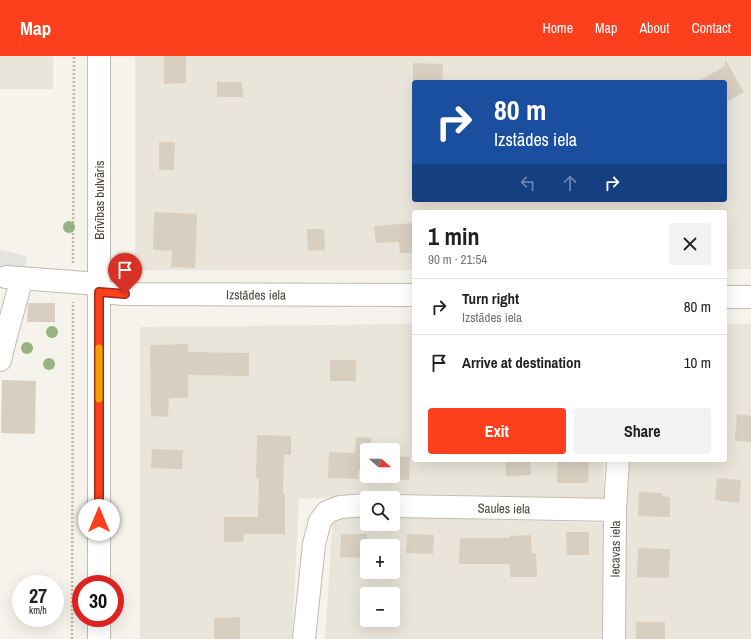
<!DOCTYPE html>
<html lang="en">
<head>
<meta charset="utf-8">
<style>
  body { margin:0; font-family:"Archivo Narrow",sans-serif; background:#f2f2f2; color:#202124; height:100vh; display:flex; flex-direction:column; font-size:15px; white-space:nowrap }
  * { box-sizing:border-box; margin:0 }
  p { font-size:13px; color:#757577 }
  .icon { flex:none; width:22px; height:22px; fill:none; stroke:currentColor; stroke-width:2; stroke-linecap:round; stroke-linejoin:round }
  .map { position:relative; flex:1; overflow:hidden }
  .drawer { position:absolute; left:412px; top:154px; width:315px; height:252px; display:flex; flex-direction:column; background:#fff; border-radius:4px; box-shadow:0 4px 16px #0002 }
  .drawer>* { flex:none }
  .hud { position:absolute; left:412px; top:24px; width:315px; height:122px; border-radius:4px; box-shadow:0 4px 16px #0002; background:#1a4fa0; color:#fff; overflow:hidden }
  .needle { width:26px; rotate:111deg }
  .controls { position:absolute; left:360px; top:387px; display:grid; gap:8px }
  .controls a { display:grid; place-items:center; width:40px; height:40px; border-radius:4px; background:#fff; box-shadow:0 4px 16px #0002; font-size:20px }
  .speed { position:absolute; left:12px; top:519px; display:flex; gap:8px; font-size:20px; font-weight:700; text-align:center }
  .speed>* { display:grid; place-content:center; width:52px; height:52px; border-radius:50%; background:#fff; box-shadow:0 4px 16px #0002; line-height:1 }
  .speed small { font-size:10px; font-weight:400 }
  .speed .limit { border:6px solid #d22; background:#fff; color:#111 }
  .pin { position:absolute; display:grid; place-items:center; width:34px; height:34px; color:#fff; margin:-41px -17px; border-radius:50% 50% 50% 0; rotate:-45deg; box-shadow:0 0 4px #0007 }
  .pin .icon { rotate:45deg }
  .me { position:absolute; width:44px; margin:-22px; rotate:0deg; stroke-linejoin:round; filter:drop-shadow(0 0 3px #0008) }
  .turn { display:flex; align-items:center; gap:14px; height:84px; padding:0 16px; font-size:18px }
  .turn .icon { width:52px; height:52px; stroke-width:2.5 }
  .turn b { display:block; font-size:28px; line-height:34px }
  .lanes { display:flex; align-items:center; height:38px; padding:0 16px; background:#0003; justify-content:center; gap:20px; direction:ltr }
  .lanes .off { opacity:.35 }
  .round { display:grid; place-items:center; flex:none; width:42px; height:42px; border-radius:4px; background:#f2f2f2 }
  .overview { display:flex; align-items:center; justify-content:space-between; height:68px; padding:0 16px }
  h1 { font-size:24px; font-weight:700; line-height:30px }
  .button { display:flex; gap:8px; margin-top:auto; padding:8px 16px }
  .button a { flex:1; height:46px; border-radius:4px; background:#fc3f1d; color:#fff; font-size:16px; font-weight:700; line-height:46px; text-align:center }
  .button a+a { background:#f2f2f2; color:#202124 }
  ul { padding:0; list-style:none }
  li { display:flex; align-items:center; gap:12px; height:56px; padding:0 16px; border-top:1px solid #e0e0e0 }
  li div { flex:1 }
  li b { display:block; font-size:15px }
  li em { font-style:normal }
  header { display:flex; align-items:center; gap:24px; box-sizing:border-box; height:56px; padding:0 20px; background:#fc3f1d; color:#fff }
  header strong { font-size:19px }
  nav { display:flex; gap:22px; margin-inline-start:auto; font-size:14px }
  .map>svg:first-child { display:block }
</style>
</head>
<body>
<header>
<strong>Map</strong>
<nav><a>Home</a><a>Map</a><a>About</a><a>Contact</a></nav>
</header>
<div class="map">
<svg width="751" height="583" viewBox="0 0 751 583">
  <rect width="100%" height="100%" fill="#f6f3ec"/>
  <!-- residential -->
  <g fill="#eae5da" fill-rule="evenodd">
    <rect x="0" y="0" width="53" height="33"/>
    <path d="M135,0H751V213H725V156H414V214H135ZM414,26H725V144H414Z"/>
    <path d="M414,268V404H603L604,442L419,438L299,443L292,583H140V271ZM367,394H393V420H367Z"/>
    <path d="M725,268H751V583H626V484L625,404H725Z"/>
    <path d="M333,461H367V468H393V461L606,467L602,583H325ZM367,490H393V516H367ZM367,538H393V564H367Z"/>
  </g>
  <!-- parking -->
  <path fill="#e5e3e0" d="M0,194L27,200L24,215L0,211Z"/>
  <!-- building -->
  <g fill="#d8cfc1">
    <path d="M164,0H186V27L164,28Z"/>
    <path d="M725,3L744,36L725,47V26H697L725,10Z"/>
    <path d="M413,7L443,8L442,26H413Z"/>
    <path d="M217,26H242L243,41H217Z"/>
    <path d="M159,86H175L174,114H159Z"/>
    <path d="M154,156L197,158L195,212L171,211L172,195L153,194Z"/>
    <path d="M414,167V197H400L399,186L376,187L374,170Z"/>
    <path d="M307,173H324L325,194L308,195Z"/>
    <path d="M28,247H55V266H27Z"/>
    <path d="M188,288V296L249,297V320L188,319V342H169L168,361L151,360L150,289Z"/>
    <rect x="330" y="304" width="26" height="21"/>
    <path d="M2,324L36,325L35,378L1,377Z"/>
    <path d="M737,358L751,360V386L735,385Z"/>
    <path d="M257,379L291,380V399H284L283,438H285V478H244L243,486H224V461H258L259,422H256Z"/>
    <path d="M356,381L371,382V394H367V414H358V423L328,422L329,396L355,397Z"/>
    <path d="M152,393L183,394L182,413L151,412Z"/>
    <path d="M393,400L410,401L409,424L387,423V420H393Z"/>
    <path d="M505,404H530L531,419L506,420Z"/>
    <path d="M558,404H589L588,427H557Z"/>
    <path d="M717,422L741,424L739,447L715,444Z"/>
    <path d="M639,436L662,437V440L670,441V461L638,460Z"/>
    <path d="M566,476H589V499H567Z"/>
    <path d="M341,478H367V502L340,501Z"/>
    <path d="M407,478L434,479L433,498L406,497Z"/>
    <path d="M531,479L532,497H536L537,521H510V508H459L460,482H510L509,480Z"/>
    <path d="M638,492L670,493L669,522L637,521Z"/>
    <path d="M240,561V583H214V562Z"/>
    <rect x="636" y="566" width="29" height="17"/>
  </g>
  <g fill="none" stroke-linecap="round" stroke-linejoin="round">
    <defs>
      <g id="minor">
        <path d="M6,221L99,228"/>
        <path id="s1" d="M99,236L125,238L414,239"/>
        <path d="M725,241H751"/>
        <path d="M0,304L7,276L22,222"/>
        <path id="s2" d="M393,450L615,454"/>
        <path d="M99,528V0"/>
        <path d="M99,583V562"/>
        <path d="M304,583L314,488L320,465L327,456L340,451L367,449"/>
        <path id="s3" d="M614,583L615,454L618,404"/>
      </g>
    </defs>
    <!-- minor casing -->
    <use href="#minor" stroke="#c2bbae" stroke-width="24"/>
    <!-- path -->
    <g stroke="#c4b79f" stroke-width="2.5" stroke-dasharray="2 2" stroke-linecap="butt">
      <path d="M73,207L74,0"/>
      <path d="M72,583L73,246"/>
    </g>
    <!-- minor -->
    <use href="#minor" stroke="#fff" stroke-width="22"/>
  </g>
  <!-- trees -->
  <g fill="#97b381">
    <circle cx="69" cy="171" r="6"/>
    <circle cx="52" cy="276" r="6"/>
    <circle cx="27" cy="292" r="6"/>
    <circle cx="49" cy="308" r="6"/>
  </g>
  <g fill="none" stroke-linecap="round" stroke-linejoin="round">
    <defs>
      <path id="route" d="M99,464V236L125,238"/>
    </defs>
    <!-- route casing -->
    <use href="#route" stroke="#a42913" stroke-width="10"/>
    <!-- route -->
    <use href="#route" stroke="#fc3f1d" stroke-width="7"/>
    <!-- slow -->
    <path stroke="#f59e0b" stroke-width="7" d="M99,343V292"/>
  </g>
  <g text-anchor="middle" stroke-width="3" stroke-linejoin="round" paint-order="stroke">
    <!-- street labels -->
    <g font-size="13" fill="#4b4439" stroke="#fff">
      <text transform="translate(99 144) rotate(-90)" y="5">Brīvības bulvāris</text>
      <text dy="5" stroke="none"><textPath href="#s1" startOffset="157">Izstādes iela</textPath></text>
      <text dy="5" stroke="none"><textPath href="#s2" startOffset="111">Saules iela</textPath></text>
      <text dy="5" stroke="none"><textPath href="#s3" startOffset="90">Iecavas iela</textPath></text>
    </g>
  </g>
</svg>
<div class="controls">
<a><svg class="needle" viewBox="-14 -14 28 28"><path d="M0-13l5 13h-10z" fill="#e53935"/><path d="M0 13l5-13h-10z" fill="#757577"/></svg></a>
<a><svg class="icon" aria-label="search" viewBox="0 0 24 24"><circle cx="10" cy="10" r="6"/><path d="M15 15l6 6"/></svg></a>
<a>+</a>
<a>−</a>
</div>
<div class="speed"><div>27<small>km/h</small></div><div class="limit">30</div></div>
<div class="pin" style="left:125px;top:238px;background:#d93025"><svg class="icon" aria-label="arrive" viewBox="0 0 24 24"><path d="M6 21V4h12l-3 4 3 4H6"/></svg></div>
<svg class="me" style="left:99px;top:464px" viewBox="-20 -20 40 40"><circle r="19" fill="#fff"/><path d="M0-13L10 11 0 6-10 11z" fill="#fc3f1d"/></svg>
<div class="hud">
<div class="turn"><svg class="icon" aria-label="right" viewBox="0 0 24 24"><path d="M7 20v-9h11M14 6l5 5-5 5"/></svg><div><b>80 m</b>Izstādes iela</div></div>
<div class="lanes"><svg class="icon off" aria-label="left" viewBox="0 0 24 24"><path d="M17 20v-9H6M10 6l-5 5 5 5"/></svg><svg class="icon off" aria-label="ahead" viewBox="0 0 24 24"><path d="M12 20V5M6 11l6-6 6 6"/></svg><svg class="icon" aria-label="right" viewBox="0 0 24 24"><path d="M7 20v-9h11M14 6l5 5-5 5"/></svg></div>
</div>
<section class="drawer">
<div class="overview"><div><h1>1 min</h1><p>90 m · 21:54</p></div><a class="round"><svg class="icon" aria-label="close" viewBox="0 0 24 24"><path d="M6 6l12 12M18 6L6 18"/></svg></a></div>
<ul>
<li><svg class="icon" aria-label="right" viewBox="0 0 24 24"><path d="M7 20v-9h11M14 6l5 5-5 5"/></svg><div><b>Turn right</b><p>Izstādes iela</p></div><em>80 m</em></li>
<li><svg class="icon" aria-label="arrive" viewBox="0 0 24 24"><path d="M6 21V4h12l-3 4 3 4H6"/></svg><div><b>Arrive at destination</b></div><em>10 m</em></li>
</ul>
<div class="button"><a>Exit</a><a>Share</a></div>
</section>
</div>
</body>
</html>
